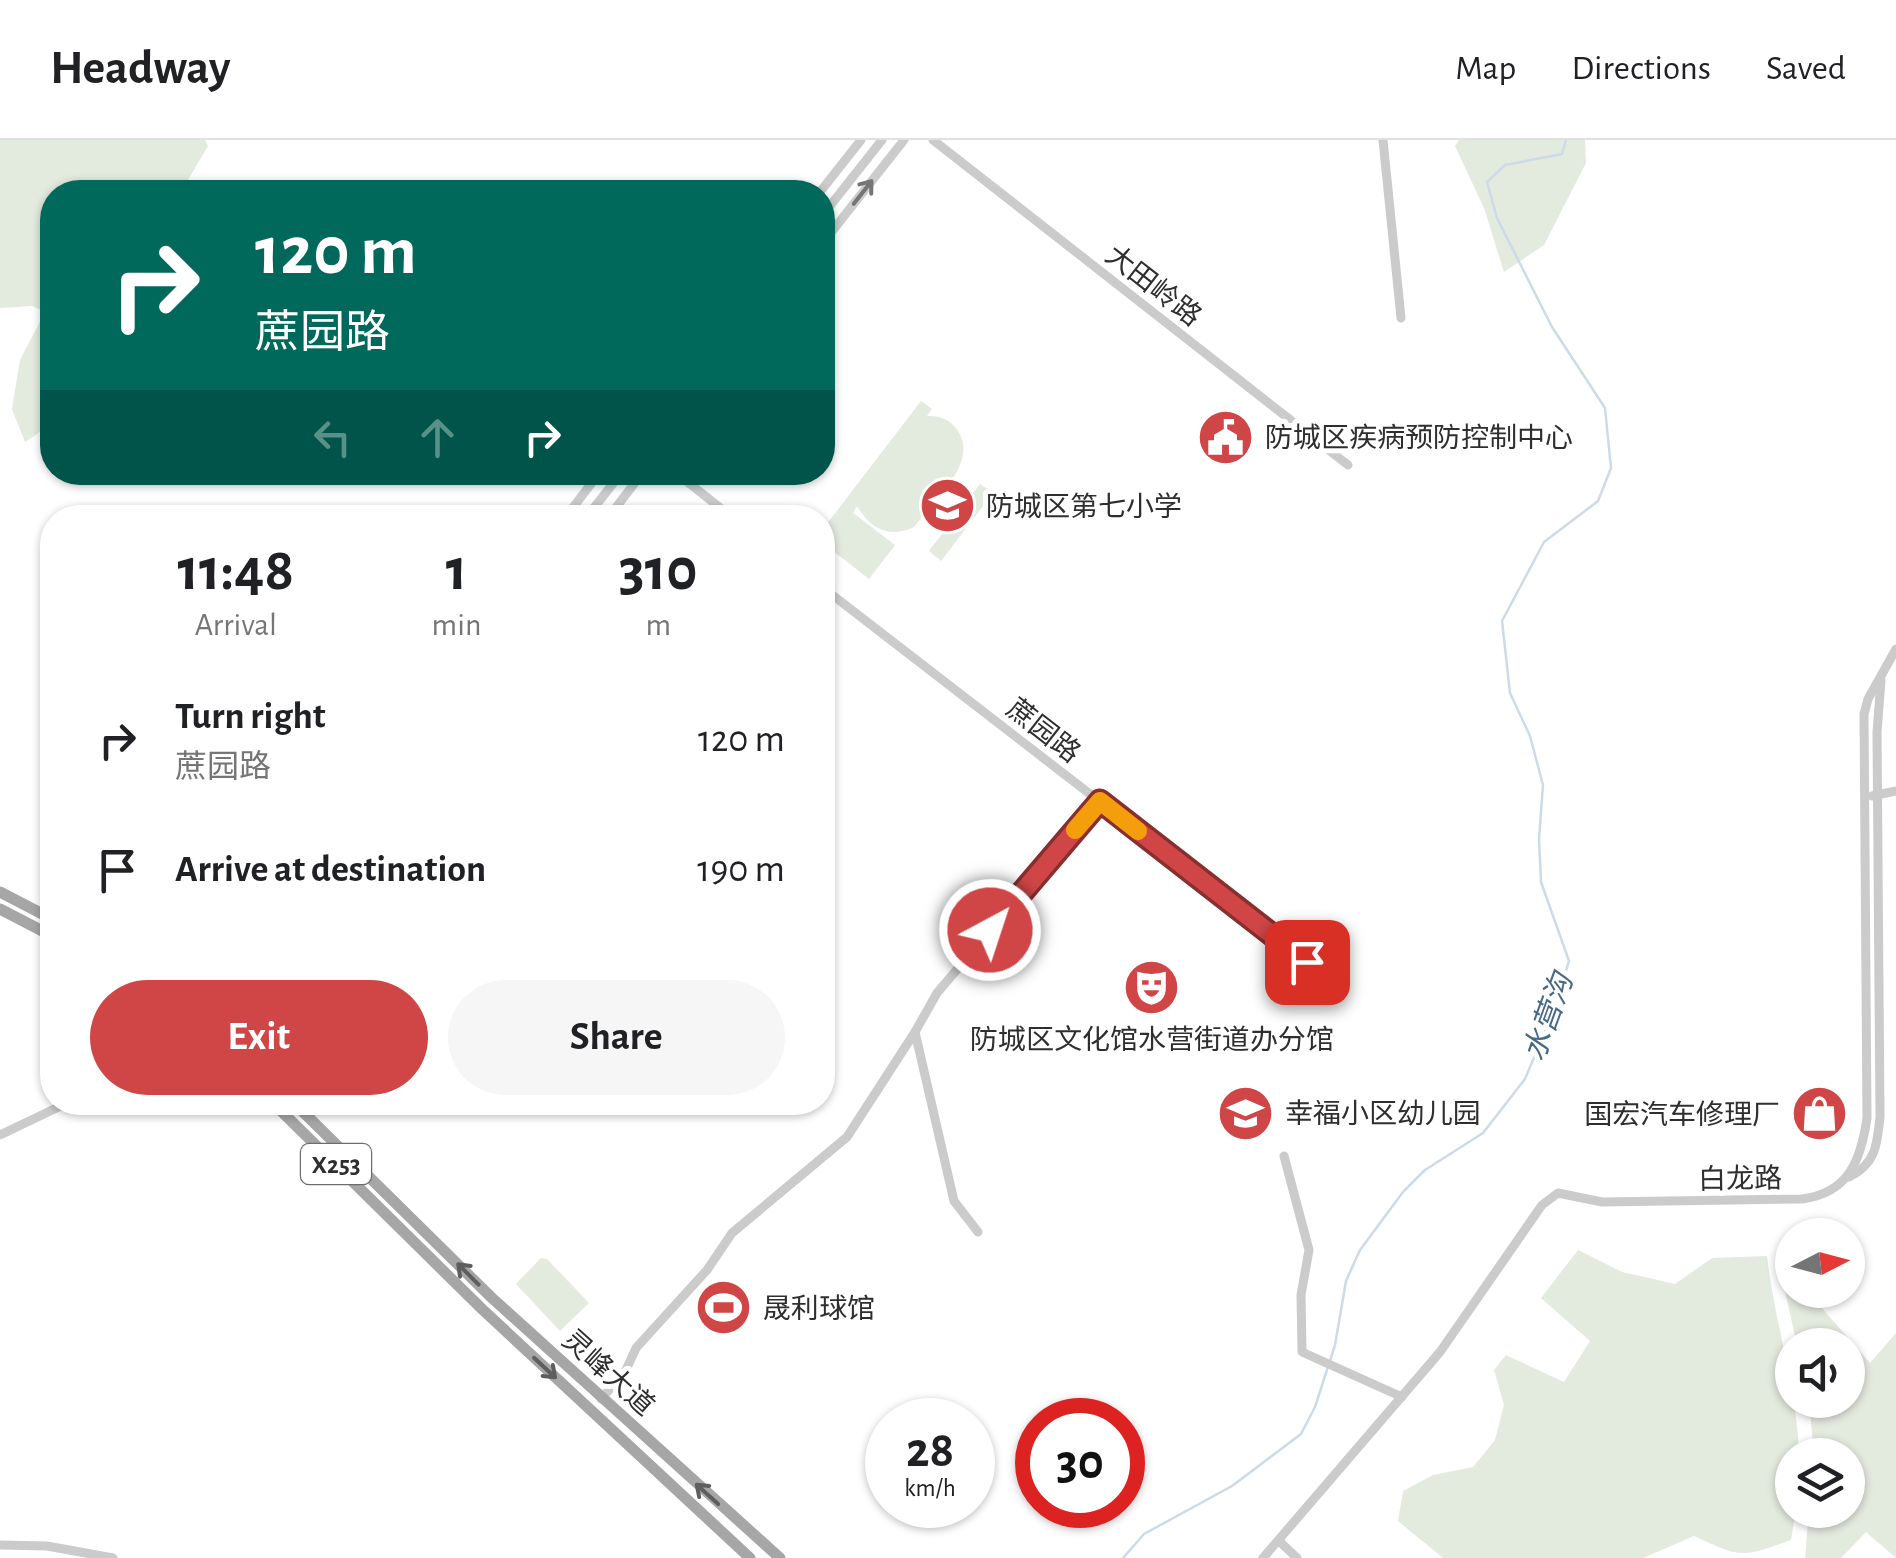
<!DOCTYPE html>
<html lang="en">
<head>
<meta charset="utf-8">
<style>
  body { margin:0; font-family:"Alegreya Sans","Noto Sans SC",sans-serif; background:#f6f6f6; color:#202124; height:100vh; display:flex; flex-direction:column; font-size:38px; white-space:nowrap }
  * { box-sizing:border-box; margin:0 }
  p { font-size:32px; color:#757577 }
  .icon { flex:none; width:55px; height:55px; fill:none; stroke:currentColor; stroke-width:2; stroke-linecap:round; stroke-linejoin:round }
  .map { position:relative; flex:1; overflow:hidden }
  .side { position:absolute; left:40px; top:365px; width:795px; height:610px; display:flex; flex-direction:column; background:#fff; border-radius:40px; box-shadow:0 2px 8px #0004 }
  .side>* { flex:none }
  .hud { position:absolute; left:40px; top:40px; width:795px; height:305px; border-radius:40px; box-shadow:0 2px 8px #0004; background:#00695c; color:#fff; overflow:hidden }
  .needle { width:65px; rotate:84deg }
  .buttons { position:absolute; left:1775px; top:1078px; display:grid; gap:20px }
  .buttons a { display:grid; place-items:center; width:90px; height:90px; border-radius:50%; background:#fff; box-shadow:0 2px 8px #0004; font-size:50px }
  .speed { position:absolute; left:865px; top:1258px; display:flex; gap:20px; font-size:50px; font-weight:700; text-align:center }
  .speed>* { display:grid; place-content:center; width:130px; height:130px; border-radius:50%; background:#fff; box-shadow:0 2px 8px #0004; line-height:1 }
  .speed small { font-size:25px; font-weight:400 }
  .speed .limit { border:15px solid #d22; background:#fff; color:#111 }
  .pin { position:absolute; display:grid; place-items:center; width:85px; height:85px; color:#fff; margin:-42px; border-radius:20px; box-shadow:0 5px 15px #0006 }
  .me { position:absolute; width:110px; margin:-55px; rotate:40deg; stroke-linejoin:round; filter:drop-shadow(0 0 8px #0008) }
  .turn { display:flex; align-items:center; gap:35px; height:210px; padding:0 50px; font-size:45px }
  .turn .icon { width:130px; height:130px; stroke-width:2.5 }
  .turn b { display:block; font-size:70px; line-height:85px }
  .lanes { display:flex; align-items:center; height:95px; padding:0 50px; background:#0003; justify-content:center; gap:50px; direction:ltr }
  .lanes .off { opacity:.35 }
  .eta { display:flex; justify-content:space-evenly; align-items:center; height:170px; text-align:center }
  .eta b { font-size:60px; font-weight:600; line-height:70px }
  .primary-button { display:flex; gap:20px; margin-top:auto; padding:20px 50px }
  .primary-button a { flex:1; height:115px; border-radius:60px; background:#d04647; color:#fff; font-size:40px; font-weight:600; line-height:115px; text-align:center }
  .primary-button a+a { background:#f6f6f6; color:#202124 }
  ul { padding:0; list-style:none }
  li { display:flex; align-items:center; gap:30px; height:130px; padding:0 50px }
  li div { flex:1 }
  li b { display:block; font-size:38px }
  li em { font-style:normal }
  header { display:flex; align-items:center; gap:60px; box-sizing:border-box; height:140px; padding:0 50px; background:#fff; border-bottom:2px solid #e0e0e0 }
  header strong { font-size:48px }
  nav { display:flex; gap:55px; margin-inline-start:auto; font-size:35px }
  .map>svg:first-child { display:block }
</style>
</head>
<body>
<header>
<strong>Headway</strong>
<nav><a>Map</a><a>Directions</a><a>Saved</a></nav>
</header>
<div class="map">
<svg width="1896" height="1418" viewBox="0 0 1896 1418">
  <rect width="100%" height="100%" fill="#fff"/>
  <!-- green -->
  <g fill="#e3eade">
    <path d="M0,0H205L208,6L182,50L184,52H52V284L25,302L12,269L20,220L45,172L32,166L0,168Z"/>
    <path d="M1459,0H1585L1586,23L1544,105L1504,132L1484,68L1455,6Z"/>
    <path d="M921,261L932,269L927,276C939,276 947,278 955,287C983,320 933,362 914,387C888,399 870,388 857,366L853,373L895,405L869,439L823,403V389Z"/>
    <path d="M980,344L993,353L941,421L929,411Z"/>
    <path d="M1578,1110L1622,1132L1675,1144L1712,1118L1767,1116C1775,1185 1797,1247 1799,1315H1792V1370H1796L1791,1400C1740,1418 1742,1418 1694,1396L1643,1418H1443L1398,1381L1403,1351L1433,1335L1473,1327L1495,1300L1504,1265L1494,1230L1506,1215L1564,1242L1590,1201L1541,1158Z"/>
    <path d="M541,1118L547,1119L589,1163L560,1191L516,1144Z"/>
    <path d="M1783,1125L1792,1135V1150H1806L1870,1223L1896,1193V1418L1866,1392L1841,1418H1805L1809,1370H1848V1315H1814L1809,1260H1848V1205H1797L1785,1151Z"/>
  </g>
  <g fill="none" stroke-linecap="round" stroke-linejoin="round">
    <!-- stream -->
    <path stroke="#ccdbe7" stroke-width="2.5" d="M1123,1418L1144,1394L1232,1346L1301,1294L1315,1267L1335,1205L1346,1141L1360,1110L1403,1052L1425,1030L1483,993L1525,939L1554,870L1569,821L1541,742L1539,699L1543,645L1530,596L1510,553L1502,481L1544,402L1598,361L1611,328L1605,268L1552,187L1497,78L1487,42L1505,25L1562,14L1566,0"/>
    <!-- minor -->
    <g stroke="#cbcbcb" stroke-width="9">
      <path d="M933,0L1348,325"/>
      <path d="M1383,0L1401,178"/>
      <path d="M820,52L861,0"/>
      <path d="M822,76L882,0"/>
      <path d="M822,104L904,0"/>
      <path d="M675,332L733,378"/>
      <path d="M565,378L600,332"/>
      <path d="M586,378L622,332"/>
      <path d="M608,378L643,332"/>
      <path d="M822,447L1332,841"/>
      <path d="M1872,656L1896,651"/>
      <path d="M0,995L69,962"/>
      <path d="M1284,1016L1309,1110L1301,1155L1302,1212L1402,1257"/>
      <path d="M1849,1037C1876,1024 1877,1005 1880,977L1877,592L1881,541"/>
      <path d="M978,1092L954,1061L915,892L937,853L1100,661"/>
      <path d="M601,1259L625,1232L636,1208L707,1130L732,1093L847,997L915,892"/>
      <path d="M1279,1401L1297,1418"/>
      <path d="M0,1405L47,1406L113,1418"/>
      <path d="M1263,1418L1440,1212L1542,1065L1558,1053L1602,1062L1802,1059C1849,1053 1861,1020 1867,978L1864,574L1868,559L1896,509"/>
    </g>
    <!-- major -->
    <g stroke="#a6a6a6" stroke-width="11">
      <path d="M0,752L52,779"/>
      <path d="M0,769L52,796"/>
      <path d="M272,962L482,1169L750,1418"/>
      <path d="M293,962L492,1158L780,1418"/>
    </g>
  </g>
  <!-- one-way arrows -->
  <defs><path id="oneway-shaft" d="M-6 0H5M1.5-3L5.5 0L1.5 3" fill="none" stroke-width="1.6" stroke-linecap="round" stroke-linejoin="round" transform="scale(2.5)"/></defs>
  <use stroke="#757575" href="#oneway-shaft" transform="translate(863 52) rotate(-52)"/>
  <g stroke="#5e5e5e">
    <use href="#oneway-shaft" transform="translate(468 1134) rotate(-135)"/>
    <use href="#oneway-shaft" transform="translate(545 1228) rotate(43)"/>
    <use href="#oneway-shaft" transform="translate(707 1354) rotate(-138)"/>
  </g>
  <g fill="none" stroke-linecap="round" stroke-linejoin="round">
    <defs>
      <path id="route" d="M990,790L1100,661L1307,822"/>
    </defs>
    <!-- route casing -->
    <use href="#route" stroke="#872e2e" stroke-width="25"/>
    <!-- route -->
    <use href="#route" stroke="#d04647" stroke-width="18"/>
    <!-- slow -->
    <path stroke="#f59e0b" stroke-width="18" d="M1075,690L1100,661L1138,691"/>
  </g>
  <!-- icons -->
  <defs>
    <symbol id="civic-disc" viewBox="-11 -11 22 22"><circle r="9.5" fill="#d04647" stroke="#fff"/><path d="M-.6-6.5H3V-4.5H.6V-3L4-1V1h2V6H-6V1h2V-1L-.6-3ZM-1.2 2.5V6h2.4V2.5Z" fill="#fff"/></symbol>
    <symbol id="school-disc" viewBox="-11 -11 22 22"><circle r="9.5" fill="#d04647" stroke="#fff"/><path d="M0-5L7-2L0 1L-7-2ZM-4 1L0 2.5L4 1V4Q0 6-4 4Z" fill="#fff"/></symbol>
    <symbol id="theatre-disc" viewBox="-11 -11 22 22"><circle r="9.5" fill="#d04647" stroke="#fff"/><path d="M-5-5.5Q0-4 5-5.5V0Q5 5 0 6Q-5 5-5 0ZM-3.3-2.5H-1v1.5H-3.3ZM1-2.5H3.3v1.5H1ZM-2.8 1Q0 5.5 2.8 1Z" fill="#fff"/></symbol>
    <symbol id="shop-disc" viewBox="-11 -11 22 22"><circle r="9.5" fill="#d04647" stroke="#fff"/><path d="M-5-2.5h2.3a2.7 3.5 0 0 1 5.4 0H5L5.5 6h-11ZM-1.5-2.5h3a1.5 2.3 0 0 0-3 0Z" fill="#fff"/></symbol>
    <symbol id="stadium-disc" viewBox="-11 -11 22 22"><circle r="9.5" fill="#d04647" stroke="#fff"/><path d="M0-5a6.5 5 0 1 0 0 10a6.5 5 0 1 0 0-10ZM-3.5-1.8h7v3.6h-7Z" fill="#fff"/></symbol>
  </defs>
  <g fill-rule="evenodd">
    <use href="#civic-disc" x="1194" y="266" width="63" height="63"/>
    <use href="#school-disc" x="916" y="334" width="63" height="63"/>
    <use href="#theatre-disc" x="1120" y="816" width="63" height="63"/>
    <use href="#school-disc" x="1214" y="942" width="63" height="63"/>
    <use href="#shop-disc" x="1788" y="942" width="63" height="63"/>
    <use href="#stadium-disc" x="692" y="1136" width="63" height="63"/>
  </g>
  <g text-anchor="middle" stroke-width="10" stroke-linejoin="round" paint-order="stroke">
    <!-- shield labels -->
    <rect fill="#fff" stroke="#6d6d6d" stroke-width="2.5" x="301" y="1004" width="70" height="40" rx="8"/>
    <g font-size="25" font-weight="bold" fill="#2e2e2e">
      <text x="336" y="1033">X253</text>
    </g>
    <!-- street labels -->
    <g font-size="28" fill="#2e2e2e" stroke="#fff">
      <text transform="translate(1154 145) rotate(38)" y="10">大田岭路</text>
      <text transform="translate(1044 590) rotate(38)" y="10">蔗园路</text>
      <text transform="translate(1740 1038) rotate(-1)" y="10">白龙路</text>
      <text transform="translate(609 1232) rotate(42)" y="10">灵峰大道</text>
    </g>
    <!-- poi labels -->
    <g font-size="28" fill="#2e2e2e" stroke="#fff" text-anchor="start">
      <text x="1265" y="307">防城区疾病预防控制中心</text>
      <text x="986" y="376">防城区第七小学</text>
      <text x="1152" y="909" text-anchor="middle">防城区文化馆水营街道办分馆</text>
      <text x="1285" y="983">幸福小区幼儿园</text>
      <text x="1780" y="984" text-anchor="end">国宏汽车修理厂</text>
      <text x="763" y="1178">晟利球馆</text>
    </g>
    <!-- water labels -->
    <g font-size="30" font-style="italic" fill="#466986" stroke="#fff">
      <text transform="translate(1548 877) rotate(-70)" y="10">水营沟</text>
    </g>
  </g>
</svg>
<div class="buttons">
<a><svg class="needle" viewBox="-14 -14 28 28"><path d="M0-13l5 13h-10z" fill="#e53935"/><path d="M0 13l5-13h-10z" fill="#757577"/></svg></a>
<a><svg class="icon" aria-label="sound" viewBox="0 0 24 24"><path d="M4 9h4l5-4v14l-5-4H4zM17 9q2 3 0 6"/></svg></a>
<a><svg class="icon" aria-label="layers" viewBox="0 0 24 24"><path d="M12 4l9 5-9 5-9-5zM3 14l9 5 9-5"/></svg></a>
</div>
<div class="speed"><div>28<small>km/h</small></div><div class="limit">30</div></div>
<div class="pin" style="left:1307px;top:822px;background:#d93025"><svg class="icon" aria-label="arrive" viewBox="0 0 24 24"><path d="M6 21V4h12l-3 4 3 4H6"/></svg></div>
<svg class="me" style="left:990px;top:790px" viewBox="-20 -20 40 40"><circle r="17" fill="#d04647" stroke="#fff" stroke-width="3"/><path d="M0-11L8 9 0 5-8 9z" fill="#fff"/></svg>
<div class="hud">
<div class="turn"><svg class="icon" aria-label="right" viewBox="0 0 24 24"><path d="M7 20v-9h11M14 6l5 5-5 5"/></svg><div><b>120 m</b>蔗园路</div></div>
<div class="lanes"><svg class="icon off" aria-label="left" viewBox="0 0 24 24"><path d="M17 20v-9H6M10 6l-5 5 5 5"/></svg><svg class="icon off" aria-label="ahead" viewBox="0 0 24 24"><path d="M12 20V5M6 11l6-6 6 6"/></svg><svg class="icon" aria-label="right" viewBox="0 0 24 24"><path d="M7 20v-9h11M14 6l5 5-5 5"/></svg></div>
</div>
<section class="side">
<div class="eta">
<div><b>11:48</b><p>Arrival</p></div>
<div><b>1</b><p>min</p></div>
<div><b>310</b><p>m</p></div>
</div>
<ul>
<li><svg class="icon" aria-label="right" viewBox="0 0 24 24"><path d="M7 20v-9h11M14 6l5 5-5 5"/></svg><div><b>Turn right</b><p>蔗园路</p></div><em>120 m</em></li>
<li><svg class="icon" aria-label="arrive" viewBox="0 0 24 24"><path d="M6 21V4h12l-3 4 3 4H6"/></svg><div><b>Arrive at destination</b></div><em>190 m</em></li>
</ul>
<div class="primary-button"><a>Exit</a><a>Share</a></div>
</section>
</div>
</body>
</html>
